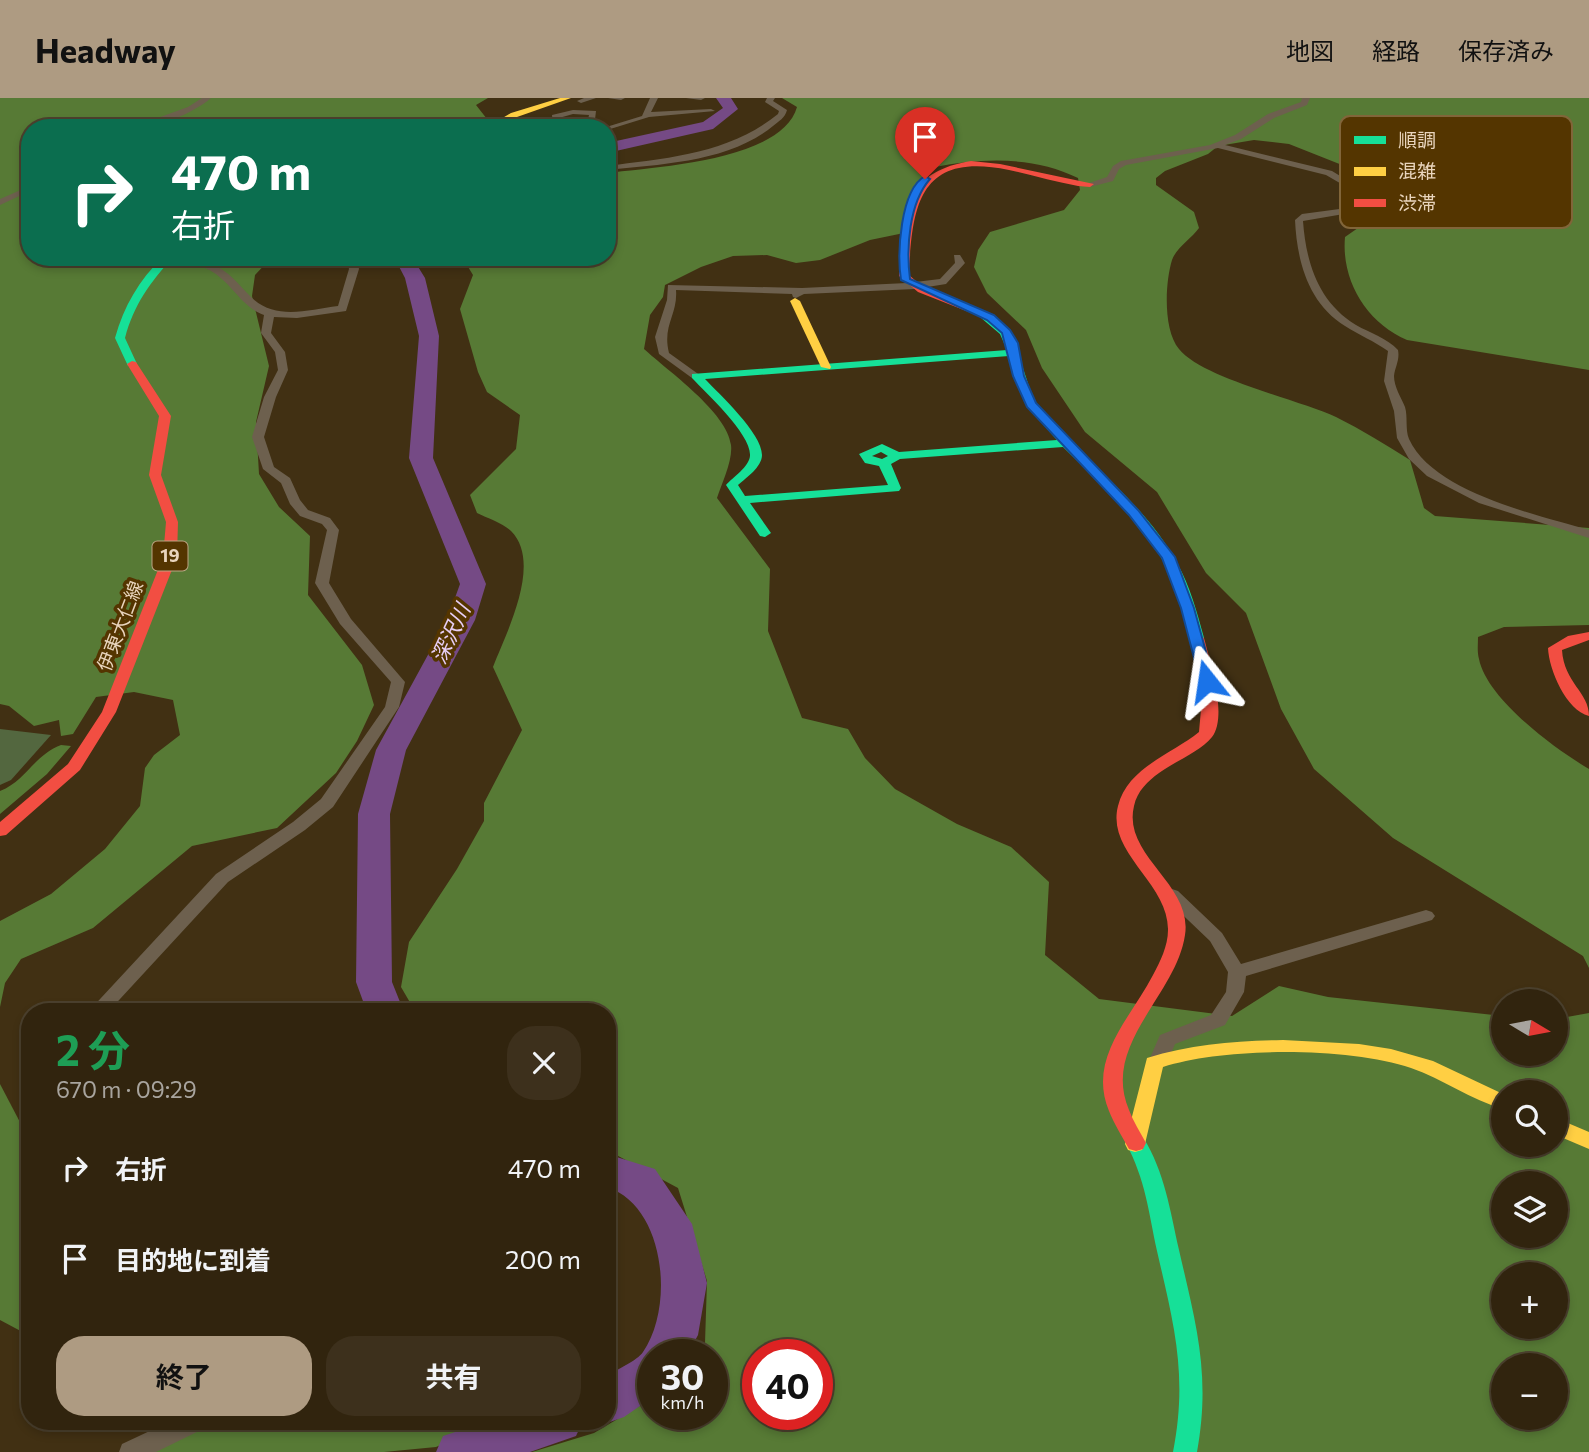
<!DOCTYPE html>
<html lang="ja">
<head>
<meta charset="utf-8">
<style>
  body { margin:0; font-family:Commissioner,"Noto Sans JP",sans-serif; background:#3d301c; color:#f1f3f6; height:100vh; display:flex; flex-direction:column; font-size:26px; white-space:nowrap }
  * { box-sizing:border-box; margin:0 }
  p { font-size:23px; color:#a8a49e }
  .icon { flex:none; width:38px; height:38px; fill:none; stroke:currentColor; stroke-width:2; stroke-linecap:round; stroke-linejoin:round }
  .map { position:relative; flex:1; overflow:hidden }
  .panel { position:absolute; left:21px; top:905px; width:595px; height:427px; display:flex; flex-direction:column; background:#31240e; border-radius:28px; box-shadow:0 4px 10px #0003,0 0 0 2px #4c412e }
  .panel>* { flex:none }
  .top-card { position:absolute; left:21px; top:21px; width:595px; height:147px; border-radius:28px; box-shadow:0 4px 10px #0003,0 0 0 2px #4c412e; background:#0b6e4f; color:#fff; overflow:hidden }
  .needle { width:46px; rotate:100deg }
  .fabs { position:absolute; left:1491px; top:891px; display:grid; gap:14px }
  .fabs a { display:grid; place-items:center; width:77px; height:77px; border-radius:50%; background:#31240e; box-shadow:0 4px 10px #0003,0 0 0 2px #4c412e; font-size:35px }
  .speed { position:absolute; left:637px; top:1241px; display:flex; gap:14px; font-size:35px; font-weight:700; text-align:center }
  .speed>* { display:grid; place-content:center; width:91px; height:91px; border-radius:50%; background:#31240e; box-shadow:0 4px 10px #0003,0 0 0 2px #4c412e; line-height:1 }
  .speed small { font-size:18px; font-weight:400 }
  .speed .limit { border:10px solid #d22; background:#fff; color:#111 }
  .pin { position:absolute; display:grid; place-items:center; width:60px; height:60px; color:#fff; margin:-72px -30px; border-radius:50% 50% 50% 0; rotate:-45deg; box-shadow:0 0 7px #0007 }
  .pin .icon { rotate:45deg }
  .me { position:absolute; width:77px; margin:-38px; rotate:345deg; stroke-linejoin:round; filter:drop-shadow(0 0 5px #0008) }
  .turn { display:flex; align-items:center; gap:24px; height:147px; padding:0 35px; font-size:32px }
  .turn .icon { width:91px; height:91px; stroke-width:2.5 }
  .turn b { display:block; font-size:49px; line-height:60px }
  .round { display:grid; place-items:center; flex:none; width:74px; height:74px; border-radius:28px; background:#3d301c }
  .headline { display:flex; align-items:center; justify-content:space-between; height:119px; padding:0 35px }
  h1 { font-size:42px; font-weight:700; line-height:52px; color:#1e9e55 }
  .primary-button { display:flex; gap:14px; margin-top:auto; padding:14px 35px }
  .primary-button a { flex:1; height:80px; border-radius:28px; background:#ae9b82; color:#111; font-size:28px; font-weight:700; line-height:80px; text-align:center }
  .primary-button a+a { background:#3d301c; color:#f1f3f6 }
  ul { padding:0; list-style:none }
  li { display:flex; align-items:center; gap:21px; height:91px; padding:0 35px }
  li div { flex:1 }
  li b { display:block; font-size:26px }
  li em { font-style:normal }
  header { display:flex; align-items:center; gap:42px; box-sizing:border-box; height:98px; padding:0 35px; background:#ae9b82; color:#111 }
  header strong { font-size:33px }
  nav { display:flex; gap:38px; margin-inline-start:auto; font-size:24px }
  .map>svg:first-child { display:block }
</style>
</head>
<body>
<header>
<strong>Headway</strong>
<nav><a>地図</a><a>経路</a><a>保存済み</a></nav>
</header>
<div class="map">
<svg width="1589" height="1354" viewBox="0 0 1589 1354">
  <rect width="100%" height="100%" fill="#413013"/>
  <!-- green -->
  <path fill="#53673f" d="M0,631L51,637L11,682L0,687Z"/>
  <!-- forest -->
  <g fill="#577a35" fill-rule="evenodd">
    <path d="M0,0H488L476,7L487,21L469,30H30V159H272L255,177L252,198L269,268L256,324L259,376L279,409L310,438L308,497L362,567L374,607L357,643L336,675L277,730L192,748L93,830L21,861L5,885L0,909V823L51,796L105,751L140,708L145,670L154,657L180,637L173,602L134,594L96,599L73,636L61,638L59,622L34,628L9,608L0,606Z"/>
    <path d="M782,0H1589V272L1407,242C1367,225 1341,183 1345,139L1378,116L1402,109L1395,88L1289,46L1254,42L1218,48L1208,56L1165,73L1156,80V87L1194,114L1199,130C1192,140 1176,150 1172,162C1165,185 1163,232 1179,251C1202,280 1299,302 1336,319C1362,332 1386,347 1410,362L1424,410L1435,418L1589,430V527L1504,529L1478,539C1478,546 1477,554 1479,561C1487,601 1555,651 1589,671V870L1583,858L1393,740L1314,671L1281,611L1246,515L1206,475L1157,394L1085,334L1042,270L1026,232L987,195L974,169L978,152L990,134L1064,112L1080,92L1078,80C1034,58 982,60 935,69L918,87L904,135L870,142L820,162L796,165L767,157L733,158L701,169L665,187L663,199L650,217L644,251C668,273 727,314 731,347C733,362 722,385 717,400L770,471L768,533L802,620L848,631L865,660L895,691L957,726L1011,749L1049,784L1045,857L1099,901L1232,918L1279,888L1328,899L1503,918V956H1556V921L1589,915V1354H532L594,1335L653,1300V1316H712V1256H694L705,1245L707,1183L678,1090L607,1052V914L415,913L401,889L409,844L457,771L484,723V705L522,632L493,569C506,535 543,465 511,433C503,425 487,420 477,415L470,397L516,351L520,317L487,294L478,274L460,211L473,177L462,159H607V75C655,69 782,63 797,9ZM1503,994H1556V1046H1503ZM1503,1085H1556V1138H1503ZM1503,1176H1556V1228H1503ZM758,1256H817V1316H758ZM1503,1267H1556V1320H1503Z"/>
    <path d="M61,647L71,648L47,676L0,716V693C26,683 33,658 61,647Z"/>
    <path d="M0,986L22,1028L30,1061V1238L0,1222Z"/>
    <path d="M215,1323H497L436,1349L384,1354H150Z"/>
  </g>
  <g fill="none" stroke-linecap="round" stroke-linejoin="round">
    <!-- river -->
    <g fill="#754a85" fill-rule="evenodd">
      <path d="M716,0H731L738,11L713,31L607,55V45L703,24L723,10Z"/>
      <path d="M394,159H412L425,180L439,238L433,360L486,486L475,522L406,652L390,716L392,884L404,914H367L356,884L358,716L376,652L447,522L460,486L409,360L419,238L405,180Z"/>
      <path d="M607,1056L655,1071L692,1126L707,1185L698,1237L688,1256H653V1299L624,1319L607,1325L601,1323H607V1278C617,1271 637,1263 643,1254C675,1208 665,1108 607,1089Z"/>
      <path d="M489,1323H583L576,1338L530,1354H436L443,1338Z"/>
    </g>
    <!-- street -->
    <g fill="#6d604e" fill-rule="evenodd">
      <path d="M202,0H211C191,17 156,30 130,30L188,9Z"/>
      <path d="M584,0H596L581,5L577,3Z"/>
      <path d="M608,0H625L621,2Z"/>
      <path d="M650,0H658L651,14L711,11L715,13L649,19L607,32V30H603L642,18Z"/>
      <path d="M686,0H705L701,2Z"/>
      <path d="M767,0H775L773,3L787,12C785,20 779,23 773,28C729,64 662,66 607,72V68C668,60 729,56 778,16L779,13L765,4Z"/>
      <path d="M1302,0H1310L1307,7L1274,20L1241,41L1225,47L1332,73L1378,101L1376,108L1367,112L1303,123C1306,164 1318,204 1356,227C1370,235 1387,240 1398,252C1400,262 1395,269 1394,278C1394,289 1401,299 1405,309C1408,319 1405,331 1409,341C1433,394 1537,417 1589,432V440L1479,405L1427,378L1409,361L1397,340L1394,313L1384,283L1388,253C1374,243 1359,237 1345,228C1308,205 1297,163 1295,122L1302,116L1362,108L1369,102L1326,77L1218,50L1126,67L1119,71L1113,83L1090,89L1086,86L1107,79L1113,68L1121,63L1210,47L1235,37L1268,16L1301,4Z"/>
      <path d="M573,12L596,13L594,30H586L589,17L573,16L559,20L561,30H553L552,17Z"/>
      <path d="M30,88V93L0,107V101Z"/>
      <path d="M954,157H960L965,165L946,186L915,191L804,196L796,200L793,199L792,196L676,192C678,217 662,227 669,255L701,278L692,280L659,256L655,239L667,202L668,187L802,190L907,185L940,181L955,165Z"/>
      <path d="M203,159H213V167C229,173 238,186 250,198C274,223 307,212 338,208L349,171L346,159H356L359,171L346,213L297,220L274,219L271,235L285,254L288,272L276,299L264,339L274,369L290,380L300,402L308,412L330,420L339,432L329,485L351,521L405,584L399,609L333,709L305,732L228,784L108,914H88L216,776L293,724L321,701L385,609L391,584L340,526L315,485L327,432L322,426L300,418L290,406L281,385L263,371L252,339L264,299L278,272L275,254L261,235L264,217C239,208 230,180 205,170Z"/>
      <path d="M1172,791L1178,793L1222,835L1241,866L1426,812L1432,814L1435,818L1432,822L1246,878L1244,894L1225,927L1175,946L1167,965L1160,967L1153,965L1150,960L1160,937L1211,917L1226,894L1228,874L1210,843L1166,801L1163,797L1166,793Z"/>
      <path d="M30,981V1001L23,999L20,994L23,983Z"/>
      <path d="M171,1323H207L203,1331L156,1354H119L122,1346Z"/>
    </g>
    <!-- fast -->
    <g fill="#16e098" fill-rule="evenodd">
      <path d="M163,159H173C150,185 134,206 125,240L137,266L128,268L115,240C124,208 139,182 163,159Z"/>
      <path d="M980,215C1017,212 1022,287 1039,309C1082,363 1143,402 1177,465C1190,488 1197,514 1204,540L1202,543L1197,544L1190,540C1183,514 1176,487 1163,463C1139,419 1099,384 1063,349L900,361L891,366L901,390L899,393L750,405L771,435L765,439L760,438L726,387C733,379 749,369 750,358C752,337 706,295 692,280V276L1007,252L1000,236L980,219ZM1009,258C1019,296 1031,314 1057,342L899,354L882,346L859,356L865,365L879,368L888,387L745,398L738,387C746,380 762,369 762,357C762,335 719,296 705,281ZM881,354L888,358L882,361L872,358Z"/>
      <path d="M1136,1037L1143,1039C1165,1075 1170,1112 1179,1152C1196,1226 1211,1277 1197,1354H1173C1188,1277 1174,1227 1157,1153C1148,1111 1146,1084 1126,1045L1129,1039Z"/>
    </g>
    <!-- slow -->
    <g fill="#ffcf43" fill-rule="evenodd">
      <path d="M560,0H571L517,19L496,30H486L511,15Z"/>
      <path d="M795,200L800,203L831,269L830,271L821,269L790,203Z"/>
      <path d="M1283,942L1359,946L1391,951L1433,963L1503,996V1011C1471,1002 1443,981 1411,970C1348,949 1225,949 1163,969L1145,1046L1142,1052L1135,1054L1128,1052L1125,1046L1147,960C1192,946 1236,943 1283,942Z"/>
      <path d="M1556,1020L1589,1034V1051L1556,1037Z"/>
    </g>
    <!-- jam -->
    <g fill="#f24e42" fill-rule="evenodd">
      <path d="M971,63L1000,66L1094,86L1090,89L1078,88C1055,84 1032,77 1009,72C921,54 912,104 909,177L924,190L988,215L989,217L984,220L918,194L899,178C902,118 902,74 971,63Z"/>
      <path d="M132,263L136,264L171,318L161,377L178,424L177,459L116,614L80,672L6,737L0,738V724L68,666L102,614L163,459L166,424L149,377L159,318L127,266Z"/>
      <path d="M1589,534V542L1562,552C1564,585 1589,594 1589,618C1566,612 1549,572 1548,550L1568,538Z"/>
      <path d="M1197,536L1204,540C1210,563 1228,618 1212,639C1200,654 1175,663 1159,675C1148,683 1137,693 1134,708C1122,758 1193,786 1185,837C1176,898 1101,946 1129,1012C1133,1023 1140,1034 1146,1045L1143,1051L1136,1053L1129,1051C1122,1038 1114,1026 1109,1013C1087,960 1131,920 1153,877C1160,864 1168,848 1168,832C1169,785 1106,755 1118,708C1127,670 1172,656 1199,634L1202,600L1190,540Z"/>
    </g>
  </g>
  <!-- route -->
  <path fill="#1a73e8" stroke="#114b97" stroke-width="2" d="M925,78L930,81C909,105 906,150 910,181L994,217L1010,232L1018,245L1024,278L1036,305L1138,412L1175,459L1194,510L1214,583L1212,586L1207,588L1200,583L1181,510L1162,460L1129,417L1027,309L1013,278L1002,235L987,222L901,182C897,156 900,92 925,78Z"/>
  <g text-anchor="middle" stroke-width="7" stroke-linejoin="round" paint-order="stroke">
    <!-- shield labels -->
    <rect fill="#543500" stroke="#bca584" stroke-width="2" x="152.5" y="443.5" width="35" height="29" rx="5"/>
    <g font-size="18" font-weight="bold" fill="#e9d5bd">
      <text x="170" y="464">19</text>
    </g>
    <!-- street labels -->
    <g font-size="19" fill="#e9d5bd" stroke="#543500">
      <text transform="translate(120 528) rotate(-69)" y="7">伊東大仁線</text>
    </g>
    <!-- water labels -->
    <g font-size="21" font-style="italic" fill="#e7cef5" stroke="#543500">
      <text transform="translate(451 536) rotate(-65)" y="7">深沢川</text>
    </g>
  </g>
  <!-- legend -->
  <rect x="1340" y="18" width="232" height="112" rx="10" fill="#543500" stroke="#816539" stroke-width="2"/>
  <rect x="1354" y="38" width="32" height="8" fill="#16e098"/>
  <rect x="1354" y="69" width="32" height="9" fill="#ffcf43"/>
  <rect x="1354" y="101" width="32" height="8" fill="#f24e42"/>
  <g font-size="19" fill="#e9d5bd">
    <text x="1398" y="49">順調</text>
    <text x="1398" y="80">混雑</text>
    <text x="1398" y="112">渋滞</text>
  </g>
</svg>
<div class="fabs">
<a><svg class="needle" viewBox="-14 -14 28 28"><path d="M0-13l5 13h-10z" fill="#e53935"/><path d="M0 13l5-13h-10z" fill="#a8a49e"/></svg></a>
<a><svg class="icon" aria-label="search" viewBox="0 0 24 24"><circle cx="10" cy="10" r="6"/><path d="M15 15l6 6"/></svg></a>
<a><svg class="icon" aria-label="layers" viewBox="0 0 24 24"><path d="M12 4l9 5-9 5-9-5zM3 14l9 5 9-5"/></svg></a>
<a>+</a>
<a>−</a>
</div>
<div class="speed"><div>30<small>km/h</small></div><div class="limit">40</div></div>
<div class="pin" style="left:925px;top:81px;background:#d93025"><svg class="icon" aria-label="arrive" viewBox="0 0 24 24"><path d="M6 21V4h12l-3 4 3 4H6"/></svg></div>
<svg class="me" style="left:1207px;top:583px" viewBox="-20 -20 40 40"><path d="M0-17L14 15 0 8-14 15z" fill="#1a73e8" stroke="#fff" stroke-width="4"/></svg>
<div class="top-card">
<div class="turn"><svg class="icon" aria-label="right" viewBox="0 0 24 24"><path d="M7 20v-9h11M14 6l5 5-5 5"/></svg><div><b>470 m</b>右折</div></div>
</div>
<section class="panel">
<div class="headline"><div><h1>2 分</h1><p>670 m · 09:29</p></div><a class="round"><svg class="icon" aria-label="close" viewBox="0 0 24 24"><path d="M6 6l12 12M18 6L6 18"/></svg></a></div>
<ul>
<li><svg class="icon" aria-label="right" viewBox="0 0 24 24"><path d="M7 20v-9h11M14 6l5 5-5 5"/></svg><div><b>右折</b></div><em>470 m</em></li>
<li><svg class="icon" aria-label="arrive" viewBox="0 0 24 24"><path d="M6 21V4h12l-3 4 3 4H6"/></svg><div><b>目的地に到着</b></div><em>200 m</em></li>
</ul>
<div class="primary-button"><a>終了</a><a>共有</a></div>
</section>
</div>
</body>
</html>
